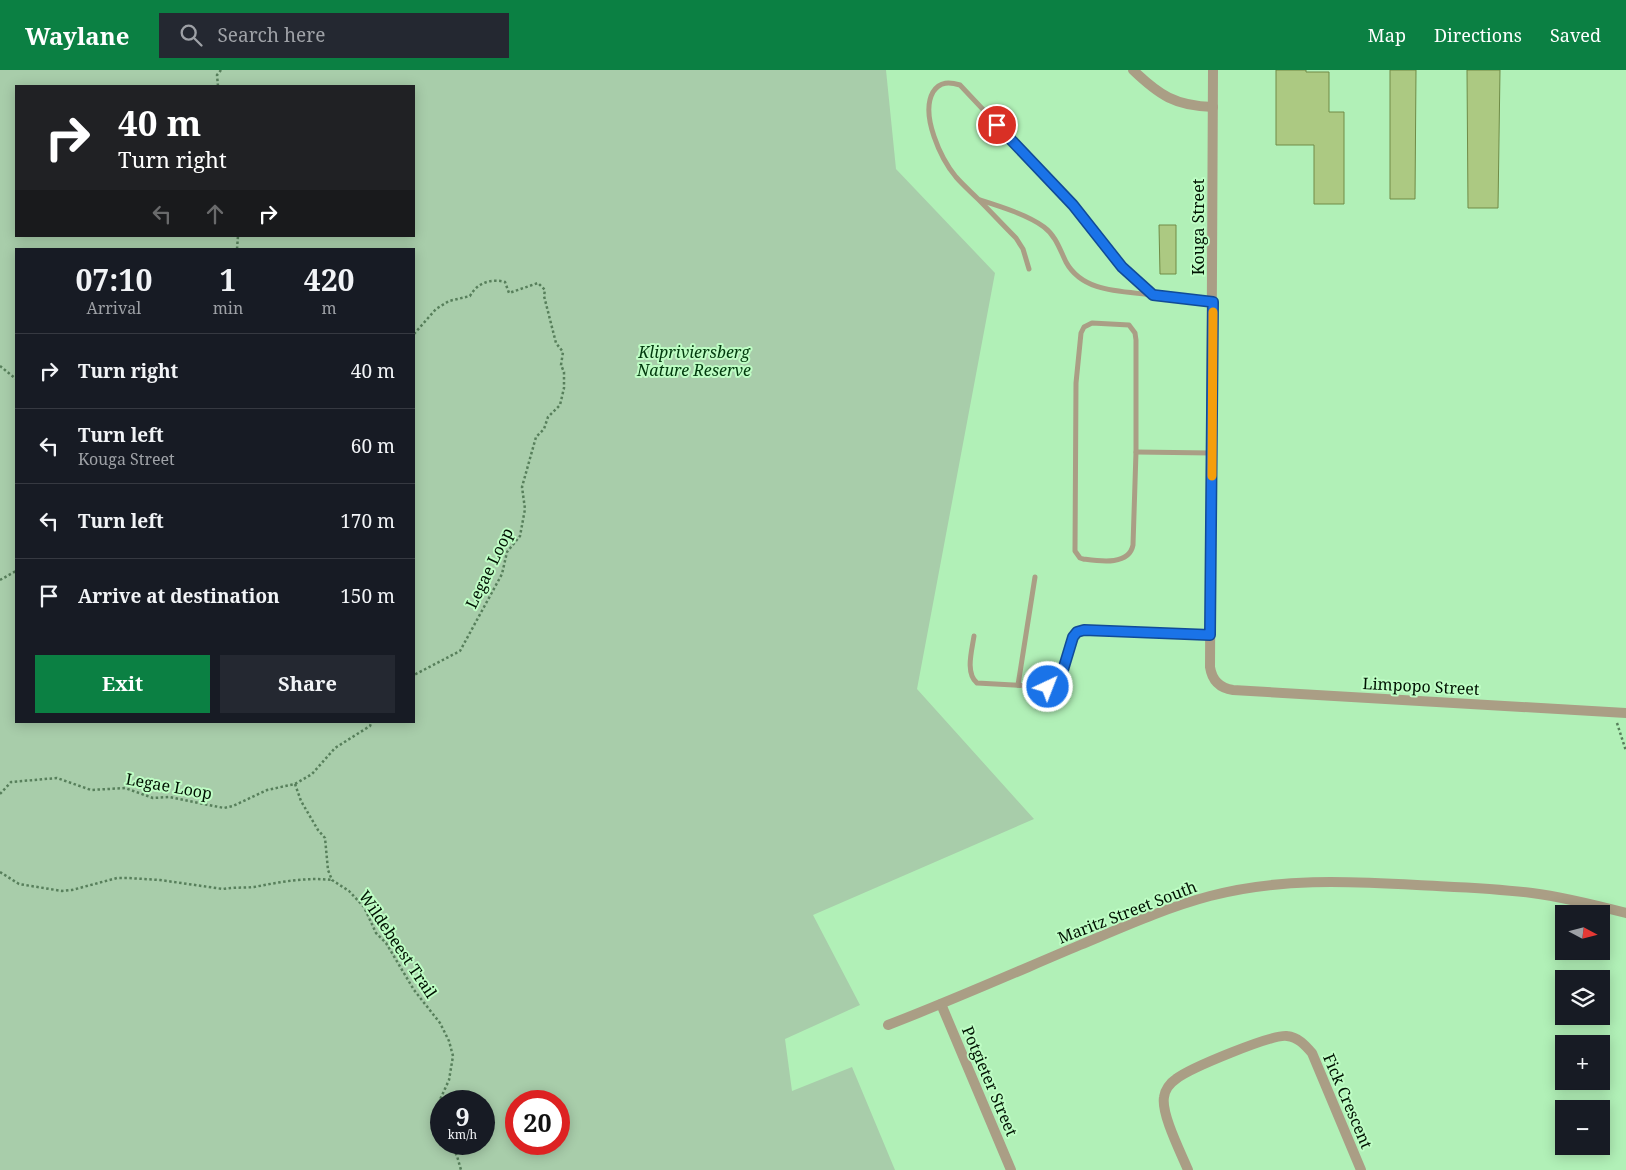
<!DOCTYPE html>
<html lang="en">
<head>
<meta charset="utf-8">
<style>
  body { margin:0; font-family:"Noto Serif",serif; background:#242831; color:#f1f3f6; height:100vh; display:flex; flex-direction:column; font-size:19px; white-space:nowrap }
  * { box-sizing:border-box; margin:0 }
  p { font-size:16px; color:#9ea1a6 }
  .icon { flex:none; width:28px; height:28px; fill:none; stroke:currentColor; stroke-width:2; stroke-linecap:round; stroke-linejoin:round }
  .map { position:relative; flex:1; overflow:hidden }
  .drawer { position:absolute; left:15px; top:178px; width:400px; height:475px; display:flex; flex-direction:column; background:#171b24; border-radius:0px; box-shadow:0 2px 12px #0003 }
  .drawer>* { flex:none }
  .guide { position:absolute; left:15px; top:15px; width:400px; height:152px; border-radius:0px; box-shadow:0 2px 12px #0003; background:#202124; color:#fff; overflow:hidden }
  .needle { width:32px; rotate:97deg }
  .buttons { position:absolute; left:1555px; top:835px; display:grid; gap:10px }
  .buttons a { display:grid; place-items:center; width:55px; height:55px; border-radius:0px; background:#171b24; box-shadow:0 2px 12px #0003; font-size:25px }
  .speed { position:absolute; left:430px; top:1020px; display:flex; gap:10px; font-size:25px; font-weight:700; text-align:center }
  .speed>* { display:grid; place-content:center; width:65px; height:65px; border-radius:50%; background:#171b24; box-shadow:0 2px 12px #0003; line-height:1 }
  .speed small { font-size:12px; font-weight:400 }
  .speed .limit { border:8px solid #d22; background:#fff; color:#111 }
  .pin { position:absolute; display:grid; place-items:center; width:42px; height:42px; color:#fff; margin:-21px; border:2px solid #fff; border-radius:50%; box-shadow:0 1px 5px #0007 }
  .me { position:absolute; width:55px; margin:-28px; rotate:43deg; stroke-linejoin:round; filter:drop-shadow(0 0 4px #0008) }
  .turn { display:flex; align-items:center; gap:18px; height:105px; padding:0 20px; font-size:22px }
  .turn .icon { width:65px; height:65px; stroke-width:2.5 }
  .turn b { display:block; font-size:35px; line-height:42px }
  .lanes { display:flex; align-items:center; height:48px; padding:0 20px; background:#0003; justify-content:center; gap:25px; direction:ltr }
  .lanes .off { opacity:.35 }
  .eta { display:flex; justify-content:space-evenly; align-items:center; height:85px; text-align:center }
  .eta b { font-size:30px; font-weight:700; line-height:35px }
  .primary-button { display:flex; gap:10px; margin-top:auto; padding:10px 20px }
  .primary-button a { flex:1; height:58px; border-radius:0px; background:#0b8043; color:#fff; font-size:20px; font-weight:700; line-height:58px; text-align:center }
  .primary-button a+a { background:#242831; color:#f1f3f6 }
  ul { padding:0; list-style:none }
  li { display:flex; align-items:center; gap:15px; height:75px; padding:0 20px; border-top:1px solid #363941 }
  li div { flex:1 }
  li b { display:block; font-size:19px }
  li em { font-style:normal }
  header { display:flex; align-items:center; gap:30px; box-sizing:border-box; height:70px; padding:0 25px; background:#0b8043; color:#fff }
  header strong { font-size:24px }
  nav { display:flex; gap:28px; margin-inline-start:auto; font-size:18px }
  .search { width:350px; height:45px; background:#242831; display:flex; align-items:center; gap:12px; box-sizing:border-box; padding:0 18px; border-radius:0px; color:#9ea1a6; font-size:19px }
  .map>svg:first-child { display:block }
</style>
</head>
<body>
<header>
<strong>Waylane</strong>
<div class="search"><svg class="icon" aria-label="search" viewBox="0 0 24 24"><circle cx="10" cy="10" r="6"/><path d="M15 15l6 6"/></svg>Search here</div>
<nav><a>Map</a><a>Directions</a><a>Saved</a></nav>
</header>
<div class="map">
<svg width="1626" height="1100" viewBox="0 0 1626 1100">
  <rect width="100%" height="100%" fill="#b1f0b7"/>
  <!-- green -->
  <path fill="#a8cdaa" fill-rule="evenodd" d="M0,0H886L896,99L995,203L917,619L1034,749L813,845L860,935L785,969L792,1021L852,997L895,1100H0ZM16,16H414V166H16ZM16,179H414V651H16ZM441,1031H484V1074H441ZM516,1031H559V1074H516Z"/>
  <!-- building -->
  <g fill="#acc982" stroke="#708b47">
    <path d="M1276,0H1306V2H1329V42H1344V134H1314V75H1276Z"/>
    <path d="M1390,0H1416L1415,129H1390Z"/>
    <path d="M1467,0H1500L1498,138H1468Z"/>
    <path d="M1159,155H1176V204H1160Z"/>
  </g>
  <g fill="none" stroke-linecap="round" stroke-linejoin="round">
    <!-- path -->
    <g stroke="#577f5b" stroke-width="2.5" stroke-dasharray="2.5 2.5" stroke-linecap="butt">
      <path d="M218,16L217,5L221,0"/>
      <path d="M237,179L238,166"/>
      <path d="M414,264L436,239L449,231L470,226C477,213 491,208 505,212L509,223L538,213L545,220L544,226L556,273L563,282L561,295L564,302V318L560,335L548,347L544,359L536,367L522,417L525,439L520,466L507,482L502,504L460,581L414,605"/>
      <path d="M0,296L16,309"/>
      <path d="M0,510L16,501"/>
      <path d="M1617,653L1626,681"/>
      <path d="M295,714L301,731L318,760L325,768L328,800L332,810L349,821L364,837L376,863L386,873L414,920L440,953L449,971L453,986L449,1010L438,1034V1048L441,1054"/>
      <path d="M0,724L11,712L57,708L91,720L125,718L153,728L169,727L224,738L233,736L267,720L295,714L312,704L335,678L370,656L372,651"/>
      <path d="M0,802L19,814L62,821L72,820L117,808H128L160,810L223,819C234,817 244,818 254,817C280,812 306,807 332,810"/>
      <path d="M451,1074L457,1086L461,1100"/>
    </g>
    <!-- lane -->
    <g stroke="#aa9e85" stroke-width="5">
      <path d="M980,130C999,136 1028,145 1044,157C1056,166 1060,180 1066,192C1083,223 1122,221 1153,225"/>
      <path d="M1029,199L1023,179L1016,168C1003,155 991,142 978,129C971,122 963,115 956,107C941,89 920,45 933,22C940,11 950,12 960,15L1073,135L1122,197L1153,225L1212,232"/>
      <path d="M1092,253L1129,255L1135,263L1136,270V382L1133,475C1129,496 1099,491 1083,489L1080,488L1075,481L1076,313L1081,263L1084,257Z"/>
      <path d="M1136,382L1211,383"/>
      <path d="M974,566C972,580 965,603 977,613L1048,617L1055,615L1060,610L1073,567L1077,563L1084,560L1210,565"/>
      <path d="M1018,615L1035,507"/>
    </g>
    <!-- street -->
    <g stroke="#aa9e85" stroke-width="10">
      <path d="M1133,0C1159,25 1175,36 1213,37"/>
      <path d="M1213,0L1210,597C1212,610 1219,618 1233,620L1626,643"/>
      <path d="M941,934L1011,1100"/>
      <path d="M888,955C953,930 1016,902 1080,875C1123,857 1165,838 1210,826C1278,808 1347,811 1417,815C1455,817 1494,818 1532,823C1563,827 1595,835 1626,843"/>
      <path d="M1188,1100C1181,1083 1161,1044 1164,1027C1165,1020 1170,1013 1176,1009C1190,998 1272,964 1287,966C1298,967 1305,975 1312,983L1361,1100"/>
    </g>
  </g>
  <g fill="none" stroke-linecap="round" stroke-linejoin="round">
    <defs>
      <path id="route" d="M997,55L1073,135L1122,197L1153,225L1213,232L1210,565L1084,560L1077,562L1073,567L1060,610L1055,615L1048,617"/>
    </defs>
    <!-- route casing -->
    <use href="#route" stroke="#114b97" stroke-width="12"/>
    <!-- route -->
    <use href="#route" stroke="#1a73e8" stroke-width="9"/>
    <!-- slow -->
    <path stroke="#f59e0b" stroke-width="9" d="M1212,406L1213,242"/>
  </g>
  <g text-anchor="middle" stroke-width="4" stroke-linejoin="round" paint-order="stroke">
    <!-- street labels -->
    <g font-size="16" fill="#001202" stroke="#befdc4">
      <text transform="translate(1198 157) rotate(-90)" y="6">Kouga Street</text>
      <text transform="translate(489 498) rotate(-64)" y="6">Legae Loop</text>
      <text transform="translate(1421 616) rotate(3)" y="6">Limpopo Street</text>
      <text transform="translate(169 716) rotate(10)" y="6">Legae Loop</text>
      <text transform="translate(1127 842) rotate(-21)" y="6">Maritz Street South</text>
      <text transform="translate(398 874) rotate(56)" y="6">Wildebeest Trail</text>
      <text transform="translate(990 1011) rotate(67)" y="6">Potgieter Street</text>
      <text transform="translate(1348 1031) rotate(67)" y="6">Fick Crescent</text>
    </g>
    <!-- park labels -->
    <g font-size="16" font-style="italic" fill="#00390d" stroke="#befdc4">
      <text x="694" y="288">Klipriviersberg<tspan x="694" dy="18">Nature Reserve</tspan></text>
    </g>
  </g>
</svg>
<div class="buttons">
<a><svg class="needle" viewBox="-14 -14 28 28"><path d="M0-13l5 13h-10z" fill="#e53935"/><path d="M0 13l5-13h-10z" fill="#9ea1a6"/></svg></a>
<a><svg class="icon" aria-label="layers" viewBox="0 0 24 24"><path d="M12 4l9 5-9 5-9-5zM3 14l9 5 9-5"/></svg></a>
<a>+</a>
<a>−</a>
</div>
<div class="speed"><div>9<small>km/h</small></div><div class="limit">20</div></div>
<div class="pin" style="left:997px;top:55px;background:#d93025"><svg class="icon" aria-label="arrive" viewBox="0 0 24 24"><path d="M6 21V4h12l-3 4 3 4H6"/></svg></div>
<svg class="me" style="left:1048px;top:617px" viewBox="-20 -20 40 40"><circle r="17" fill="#1a73e8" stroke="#fff" stroke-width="3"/><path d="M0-11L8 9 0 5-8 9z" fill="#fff"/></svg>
<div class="guide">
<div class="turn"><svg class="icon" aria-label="right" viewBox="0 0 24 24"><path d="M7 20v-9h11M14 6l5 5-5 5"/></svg><div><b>40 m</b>Turn right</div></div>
<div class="lanes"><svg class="icon off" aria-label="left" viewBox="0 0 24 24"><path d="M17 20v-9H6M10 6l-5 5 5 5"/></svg><svg class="icon off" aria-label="ahead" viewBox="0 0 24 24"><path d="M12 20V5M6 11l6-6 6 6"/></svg><svg class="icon" aria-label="right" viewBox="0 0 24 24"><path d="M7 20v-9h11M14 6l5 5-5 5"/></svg></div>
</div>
<section class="drawer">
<div class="eta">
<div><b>07:10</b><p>Arrival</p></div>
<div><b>1</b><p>min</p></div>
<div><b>420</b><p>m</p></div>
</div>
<ul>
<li><svg class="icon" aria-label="right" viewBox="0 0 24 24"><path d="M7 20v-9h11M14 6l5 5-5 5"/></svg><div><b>Turn right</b></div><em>40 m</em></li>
<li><svg class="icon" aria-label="left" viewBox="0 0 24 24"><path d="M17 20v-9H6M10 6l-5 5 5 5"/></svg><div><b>Turn left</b><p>Kouga Street</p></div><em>60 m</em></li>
<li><svg class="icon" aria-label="left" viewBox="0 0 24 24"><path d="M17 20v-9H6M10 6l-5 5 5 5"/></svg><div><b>Turn left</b></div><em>170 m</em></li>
<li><svg class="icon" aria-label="arrive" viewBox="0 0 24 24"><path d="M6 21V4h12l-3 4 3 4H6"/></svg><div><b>Arrive at destination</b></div><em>150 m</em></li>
</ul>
<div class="primary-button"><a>Exit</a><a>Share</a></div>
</section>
</div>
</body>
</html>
